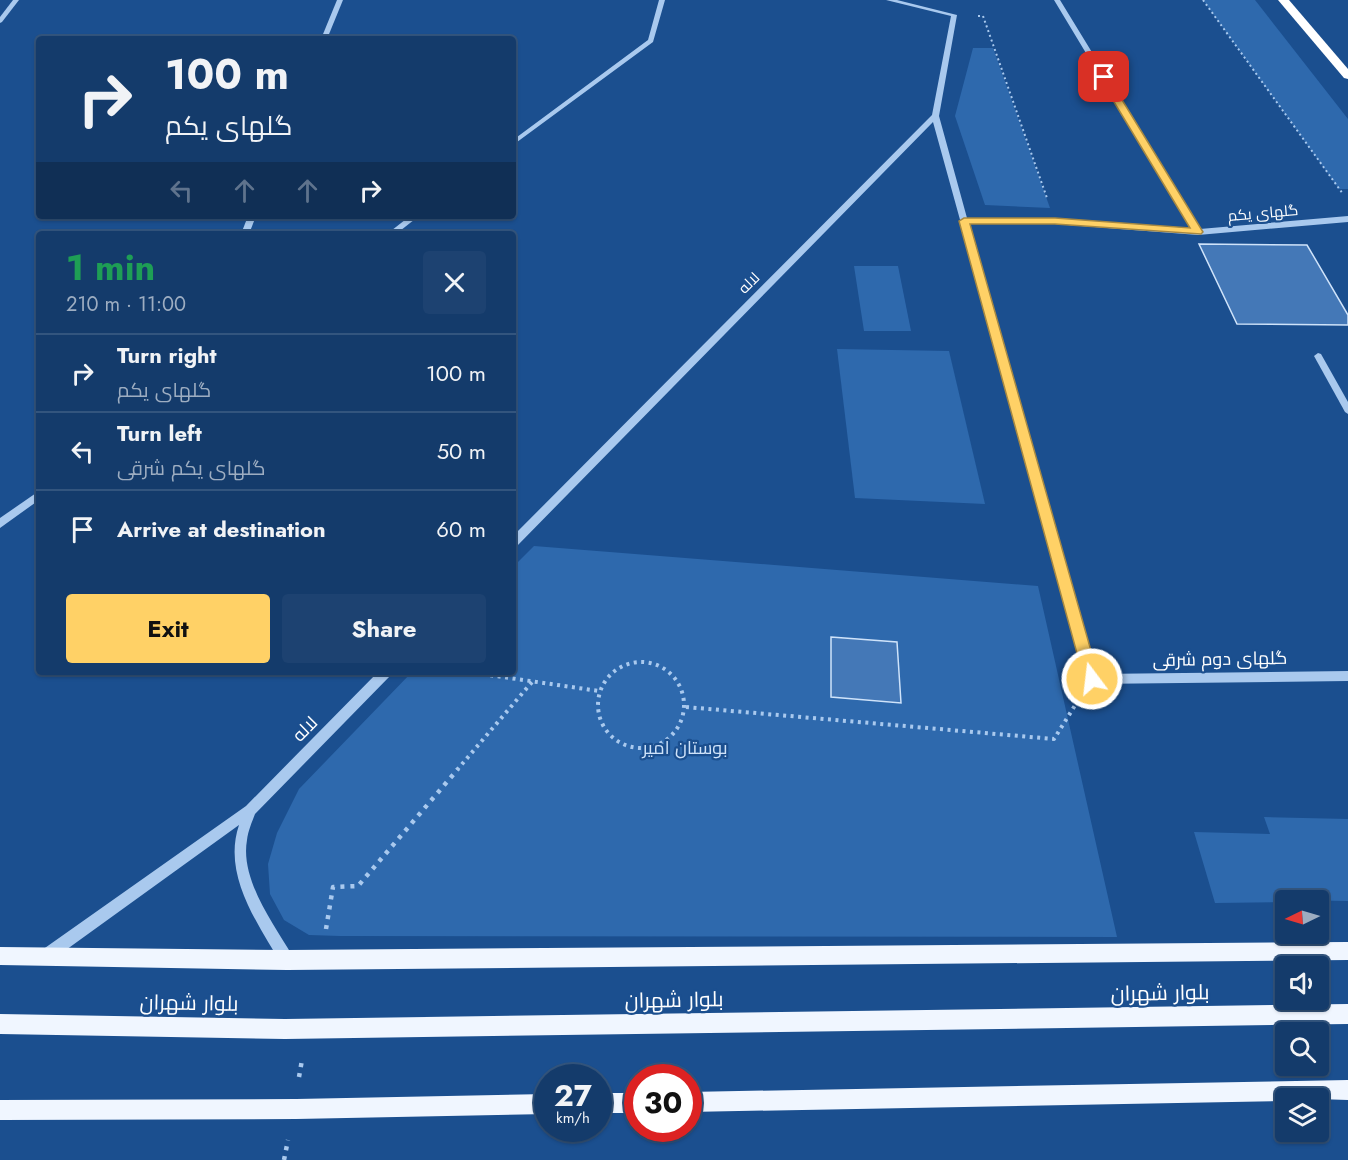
<!DOCTYPE html>
<html lang="en">
<head>
<meta charset="utf-8">
<style>
  body { margin:0; font-family:Jost,Cairo,sans-serif; background:#1d4271; color:#f1f3f6; height:100vh; display:flex; flex-direction:column; font-size:22px; white-space:nowrap }
  * { box-sizing:border-box; margin:0 }
  p { font-size:20px; color:#9dadc1 }
  .icon { flex:none; width:33px; height:33px; fill:none; stroke:currentColor; stroke-width:2; stroke-linecap:round; stroke-linejoin:round }
  .map { position:relative; flex:1; overflow:hidden }
  .panel { position:absolute; left:36px; top:231px; width:480px; height:444px; display:flex; flex-direction:column; background:#143b6b; border-radius:6px; box-shadow:0 2px 4px #0004,0 0 0 2px #33557e }
  .panel>* { flex:none }
  .guide { position:absolute; left:36px; top:36px; width:480px; height:183px; border-radius:6px; box-shadow:0 2px 4px #0004,0 0 0 2px #33557e; background:#143b6b; color:#f1f3f6; overflow:hidden }
  .needle { width:39px; rotate:265deg }
  .tools { position:absolute; left:1275px; top:890px; display:grid; gap:12px }
  .tools a { display:grid; place-items:center; width:54px; height:54px; border-radius:6px; background:#143b6b; box-shadow:0 2px 4px #0004,0 0 0 2px #33557e; font-size:30px }
  .speed { position:absolute; left:534px; top:1064px; display:flex; gap:12px; font-size:30px; font-weight:700; text-align:center }
  .speed>* { display:grid; place-content:center; width:78px; height:78px; border-radius:50%; background:#143b6b; box-shadow:0 2px 4px #0004,0 0 0 2px #33557e; line-height:1 }
  .speed small { font-size:15px; font-weight:400 }
  .speed .limit { border:9px solid #d22; background:#fff; color:#111 }
  .pin { position:absolute; display:grid; place-items:center; width:51px; height:51px; color:#fff; margin:-26px; border-radius:12px; box-shadow:0 3px 9px #0006 }
  .me { position:absolute; width:66px; margin:-33px; rotate:345deg; stroke-linejoin:round; filter:drop-shadow(0 0 4px #0008) }
  .turn { display:flex; align-items:center; gap:21px; height:126px; padding:0 30px; font-size:27px }
  .turn .icon { width:78px; height:78px; stroke-width:2.5 }
  .turn b { display:block; font-size:42px; line-height:51px }
  .lanes { display:flex; align-items:center; height:57px; padding:0 30px; background:#0003; justify-content:center; gap:30px; direction:ltr }
  .lanes .off { opacity:.35 }
  .round { display:grid; place-items:center; flex:none; width:63px; height:63px; border-radius:6px; background:#1d4271 }
  .overview { display:flex; align-items:center; justify-content:space-between; height:102px; padding:0 30px }
  h1 { font-size:36px; font-weight:700; line-height:45px; color:#1e9e55 }
  .action { display:flex; gap:12px; margin-top:auto; padding:12px 30px }
  .action a { flex:1; height:69px; border-radius:6px; background:#ffd166; color:#111; font-size:24px; font-weight:700; line-height:69px; text-align:center }
  .action a+a { background:#1d4271; color:#f1f3f6 }
  ul { padding:0; list-style:none }
  li { display:flex; align-items:center; gap:18px; height:78px; padding:0 30px; border-top:2px solid #33557e }
  li div { flex:1 }
  li b { display:block; font-size:22px }
  li em { font-style:normal }
  .map>svg:first-child { display:block }
</style>
</head>
<body>
<div class="map">
<svg width="1348" height="1160" viewBox="0 0 1348 1160">
  <rect width="100%" height="100%" fill="#1b4f8f"/>
  <!-- green -->
  <g fill="#2e69ad">
    <path d="M1203,0H1255L1348,119V189H1339Z"/>
    <path d="M973,48H993L1050,208L985,205L955,116Z"/>
    <path d="M854,266H898L911,331H864Z"/>
    <path d="M837,349L949,351L985,504L855,498Z"/>
    <path d="M534,546L1038,586L1117,937L340,936L309,935L284,920L270,894L268,864L277,833L299,789L412,672H513V567Z"/>
    <path d="M1264,817L1348,819V901L1286,900L1285,902L1215,903L1194,832L1270,834Z"/>
  </g>
  <!-- building -->
  <g fill="#4478b7" stroke="#cfe3fa" stroke-width="1.5">
    <path d="M1199,244L1307,245L1348,315V325L1237,324Z"/>
    <path d="M831,637L897,642L901,703L831,697Z"/>
  </g>
  <g fill="none" stroke-linecap="round" stroke-linejoin="round">
    <!-- path-far2 -->
    <g stroke="#a9c9ee" stroke-width="2" stroke-dasharray="2 3" stroke-linecap="butt">
      <path d="M1203,0L1343,194"/>
      <path d="M978,16H983L1047,198"/>
    </g>
    <!-- path-far1 -->
    <g stroke="#a9c9ee" stroke-width="4" stroke-dasharray="3 4.5" stroke-linecap="butt">
      <circle cx="641" cy="705" r="43"/>
      <path d="M468,672L599,691"/>
      <path d="M686,707L1054,739L1079,699"/>
      <path d="M457,770L532,682"/>
    </g>
    <!-- path -->
    <g stroke="#a9c9ee" stroke-width="4.5" stroke-dasharray="4 6" stroke-linecap="butt">
      <path d="M326,929L333,887L358,886L458,769"/>
      <path d="M299,1077L302,1060"/>
      <path d="M284,1160L288,1140"/>
    </g>
    <!-- minor -->
    <g fill="#a9c9ee" fill-rule="evenodd">
      <path d="M13,0H19L2,22L0,23V17Z"/>
      <path d="M337,0H343L327,39H321Z"/>
      <path d="M659,0H665L653,42L513,145V140L648,40Z"/>
      <path d="M886,0H897L957,15L939,116L967,218H1055L1192,229L1054,0H1060L1200,229L1348,216V222L1198,235L1055,224H969L1096,674L1348,671V681L1092,684L1088,683L933,122L517,546L513,547V536L932,115L951,16Z"/>
      <path d="M248,216H256L249,234H241Z"/>
      <path d="M410,216H419L396,234H387Z"/>
      <path d="M1318,353L1321,354L1348,402V414L1345,412L1314,356Z"/>
      <path d="M39,491V500L0,528V518Z"/>
      <path d="M378,672H392L390,676L255,814C252,822 248,831 247,840C240,879 273,923 292,955L294,960L292,965L287,967L282,965C258,924 222,875 239,825L52,960L47,962L42,960L40,955L42,950L246,806Z"/>
    </g>
    <!-- major -->
    <g fill="#f0f6ff" fill-rule="evenodd">
      <path d="M1348,942V960L287,970L0,965V947L287,950Z"/>
      <path d="M1348,1004V1024L285,1039L0,1034V1014L285,1019Z"/>
      <path d="M1348,1080V1100L1286,1098V1101L688,1112V1092Z"/>
      <rect x="598" y="1093" width="40" height="20"/>
      <path d="M548,1094V1114L296,1119L0,1120V1100L296,1099Z"/>
    </g>
    <!-- highway -->
    <path fill="#fff" fill-rule="evenodd" d="M1278,0H1289L1348,69V79L1344,78Z"/>
  </g>
  <!-- route -->
  <path fill="#ffd166" stroke="#a68842" stroke-width="1.5" d="M1101,75L1108,77L1203,232L1201,234L1055,224H970L1099,679L1097,684L1092,686L1086,684L1084,679L959,221L964,218H1055L1190,228L1099,77Z"/>
  <g text-anchor="middle" stroke-width="4.5" stroke-linejoin="round" paint-order="stroke">
    <!-- far-street labels -->
    <g font-size="15" fill="#fff" stroke="#1b4f8f">
      <text transform="translate(1263 213) rotate(-5)" y="5">گلهای یکم</text>
      <text transform="translate(749 283) rotate(-45)" y="5">لاله</text>
    </g>
    <!-- street labels -->
    <g font-size="18" fill="#fff" stroke="#1b4f8f">
      <text transform="translate(1220 659) rotate(-1)" y="6">گلهای دوم شرقی</text>
      <text transform="translate(305 729) rotate(-45)" y="6">لاله</text>
    </g>
    <!-- park labels -->
    <g font-size="18" fill="#cfe3fa" stroke="#1b4f8f">
      <text x="685" y="754">بوستان امیر</text>
    </g>
    <!-- near-street labels -->
    <g font-size="21" fill="#fff" stroke="#1b4f8f">
      <text transform="translate(1160 993) rotate(-1)" y="7">بلوار شهران</text>
      <text transform="translate(674 1000) rotate(-1)" y="7">بلوار شهران</text>
      <text transform="translate(189 1003) rotate(1)" y="7">بلوار شهران</text>
    </g>
  </g>
</svg>
<div class="tools">
<a><svg class="needle" viewBox="-14 -14 28 28"><path d="M0-13l5 13h-10z" fill="#e53935"/><path d="M0 13l5-13h-10z" fill="#9dadc1"/></svg></a>
<a><svg class="icon" aria-label="sound" viewBox="0 0 24 24"><path d="M4 9h4l5-4v14l-5-4H4zM17 9q2 3 0 6"/></svg></a>
<a><svg class="icon" aria-label="search" viewBox="0 0 24 24"><circle cx="10" cy="10" r="6"/><path d="M15 15l6 6"/></svg></a>
<a><svg class="icon" aria-label="layers" viewBox="0 0 24 24"><path d="M12 4l9 5-9 5-9-5zM3 14l9 5 9-5"/></svg></a>
</div>
<div class="speed"><div>27<small>km/h</small></div><div class="limit">30</div></div>
<div class="pin" style="left:1104px;top:77px;background:#d93025"><svg class="icon" aria-label="arrive" viewBox="0 0 24 24"><path d="M6 21V4h12l-3 4 3 4H6"/></svg></div>
<svg class="me" style="left:1092px;top:679px" viewBox="-20 -20 40 40"><circle r="17" fill="#ffd166" stroke="#fff" stroke-width="3"/><path d="M0-11L8 9 0 5-8 9z" fill="#fff"/></svg>
<div class="guide">
<div class="turn"><svg class="icon" aria-label="right" viewBox="0 0 24 24"><path d="M7 20v-9h11M14 6l5 5-5 5"/></svg><div><b>100 m</b>گلهای یکم</div></div>
<div class="lanes"><svg class="icon off" aria-label="left" viewBox="0 0 24 24"><path d="M17 20v-9H6M10 6l-5 5 5 5"/></svg><svg class="icon off" aria-label="ahead" viewBox="0 0 24 24"><path d="M12 20V5M6 11l6-6 6 6"/></svg><svg class="icon off" aria-label="ahead" viewBox="0 0 24 24"><path d="M12 20V5M6 11l6-6 6 6"/></svg><svg class="icon" aria-label="right" viewBox="0 0 24 24"><path d="M7 20v-9h11M14 6l5 5-5 5"/></svg></div>
</div>
<section class="panel">
<div class="overview"><div><h1>1 min</h1><p>210 m · 11:00</p></div><a class="round"><svg class="icon" aria-label="close" viewBox="0 0 24 24"><path d="M6 6l12 12M18 6L6 18"/></svg></a></div>
<ul>
<li><svg class="icon" aria-label="right" viewBox="0 0 24 24"><path d="M7 20v-9h11M14 6l5 5-5 5"/></svg><div><b>Turn right</b><p>گلهای یکم</p></div><em>100 m</em></li>
<li><svg class="icon" aria-label="left" viewBox="0 0 24 24"><path d="M17 20v-9H6M10 6l-5 5 5 5"/></svg><div><b>Turn left</b><p>گلهای یکم شرقی</p></div><em>50 m</em></li>
<li><svg class="icon" aria-label="arrive" viewBox="0 0 24 24"><path d="M6 21V4h12l-3 4 3 4H6"/></svg><div><b>Arrive at destination</b></div><em>60 m</em></li>
</ul>
<div class="action"><a>Exit</a><a>Share</a></div>
</section>
</div>
</body>
</html>
